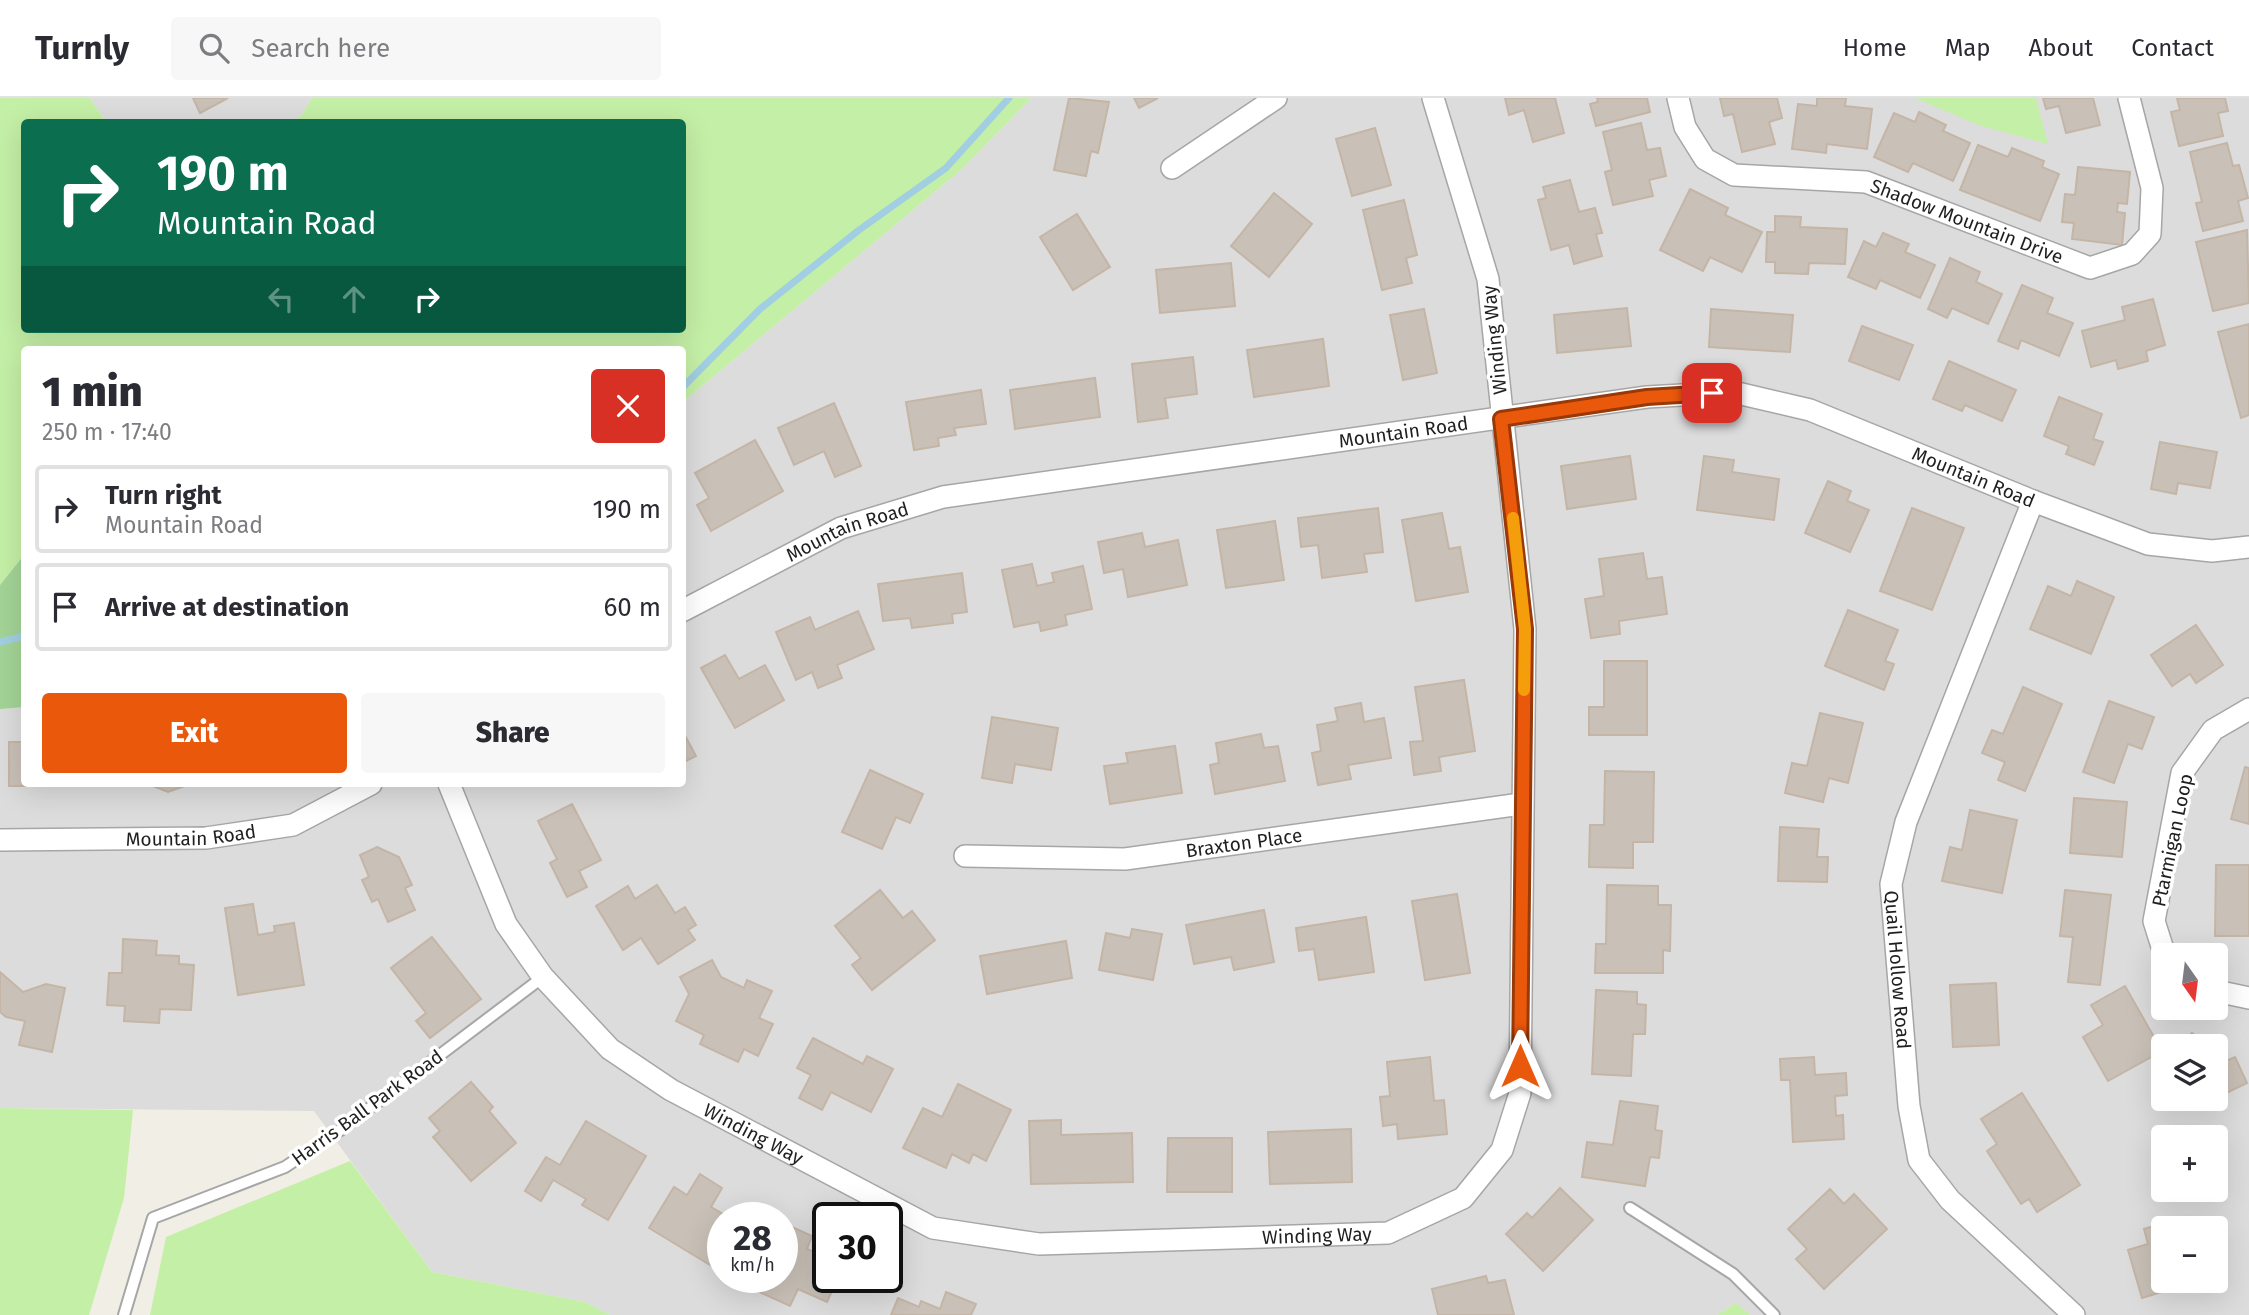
<!DOCTYPE html>
<html lang="en">
<head>
<meta charset="utf-8">
<style>
  body { margin:0; font-family:"Fira Sans",sans-serif; background:#f7f7f7; color:#2b2b33; height:100vh; display:flex; flex-direction:column; font-size:26px; white-space:nowrap }
  * { box-sizing:border-box; margin:0 }
  p { font-size:23px; color:#7c7c81 }
  .icon { flex:none; width:38px; height:38px; fill:none; stroke:currentColor; stroke-width:2; stroke-linecap:round; stroke-linejoin:round }
  .map { position:relative; flex:1; overflow:hidden }
  .side { position:absolute; left:21px; top:248px; width:665px; height:441px; display:flex; flex-direction:column; background:#fff; border-radius:7px; box-shadow:0 7px 28px #0002 }
  .side>* { flex:none }
  .hud { position:absolute; left:21px; top:21px; width:665px; height:214px; border-radius:7px; box-shadow:0 7px 28px #0002; background:#0b6e4f; color:#fff; overflow:hidden }
  .needle { width:46px; rotate:166deg }
  .buttons { position:absolute; left:2151px; top:845px; display:grid; gap:14px }
  .buttons a { display:grid; place-items:center; width:77px; height:77px; border-radius:7px; background:#fff; box-shadow:0 7px 28px #0002; font-size:35px }
  .speed { position:absolute; left:707px; top:1104px; display:flex; gap:14px; font-size:35px; font-weight:700; text-align:center }
  .speed>* { display:grid; place-content:center; width:91px; height:91px; border-radius:50%; background:#fff; box-shadow:0 7px 28px #0002; line-height:1 }
  .speed small { font-size:18px; font-weight:400 }
  .speed .limit { border:4px solid #111; border-radius:10px; background:#fff; color:#111 }
  .pin { position:absolute; display:grid; place-items:center; width:60px; height:60px; color:#fff; margin:-30px; border-radius:14px; box-shadow:0 4px 10px #0006 }
  .me { position:absolute; width:77px; margin:-38px; rotate:0deg; stroke-linejoin:round; filter:drop-shadow(0 0 5px #0008) }
  .turn { display:flex; align-items:center; gap:24px; height:147px; padding:0 21px; font-size:32px }
  .turn .icon { width:91px; height:91px; stroke-width:2.5 }
  .turn b { display:block; font-size:49px; line-height:60px }
  .lanes { display:flex; align-items:center; height:66px; padding:0 21px; background:#0003; justify-content:center; gap:35px; direction:ltr }
  .lanes .off { opacity:.35 }
  .round { display:grid; place-items:center; flex:none; width:74px; height:74px; border-radius:7px; background:#f7f7f7 }
  .headline { display:flex; align-items:center; justify-content:space-between; height:119px; padding:0 21px }
  h1 { font-size:42px; font-weight:800; line-height:52px }
  .button { display:flex; gap:14px; margin-top:auto; padding:14px 21px }
  .button a { flex:1; height:80px; border-radius:7px; background:#ea580c; color:#fff; font-size:28px; font-weight:800; line-height:80px; text-align:center }
  .button a+a { background:#f7f7f7; color:#2b2b33 }
  ul { padding:0; list-style:none }
  li { display:flex; align-items:center; gap:21px; height:88px; margin:0 14px 10px; padding:0 7px; border:4px solid #e1e1e2; border-radius:7px }
  li div { flex:1 }
  li b { display:block; font-size:26px }
  li em { font-style:normal }
  header { display:flex; align-items:center; gap:42px; box-sizing:border-box; height:98px; padding:0 35px; background:#fff; border-bottom:2px solid #e1e1e2 }
  header strong { font-size:33px }
  nav { display:flex; gap:38px; margin-inline-start:auto; font-size:24px }
  .search { width:490px; height:63px; background:#f7f7f7; display:flex; align-items:center; gap:18px; box-sizing:border-box; padding:0 24px; border-radius:7px; color:#7c7c81; font-size:26px }
  .map>svg:first-child { display:block }
</style>
</head>
<body>
<header>
<strong>Turnly</strong>
<div class="search"><svg class="icon" aria-label="search" viewBox="0 0 24 24"><circle cx="10" cy="10" r="6"/><path d="M15 15l6 6"/></svg>Search here</div>
<nav><a>Home</a><a>Map</a><a>About</a><a>Contact</a></nav>
</header>
<div class="map">
<svg width="2249" height="1217" viewBox="0 0 2249 1217">
  <rect width="100%" height="100%" fill="#f1eee5"/>
  <!-- residential -->
  <g fill="#dddcdc" fill-rule="evenodd">
    <path d="M90,0H312L301,18L290,24H106Z"/>
    <path d="M1031,0H2249V1217H1750L1736,1205L1717,1217H610L585,1204L432,1174L314,1013L0,1010V567L24,563V686H682L683,304L962,71ZM2163,858H2216V910H2163ZM2163,948H2216V1001H2163ZM2163,1040H2216V1092H2163ZM723,1120H782V1180H723ZM828,1120H887V1180H828ZM2163,1130H2216V1183H2163Z"/>
  </g>
  <!-- grass -->
  <g fill="#c4efa6">
    <path d="M0,0H90L106,24H24V231H682V24H290L301,18L312,0H1031L962,71L683,304L682,252H24V457L0,487Z"/>
    <path d="M1915,0H2036L2048,46L1981,28Z"/>
    <path d="M0,1010L133,1012L124,1100L89,1217H0Z"/>
    <path d="M350,1063L432,1174L585,1204L610,1217H150L166,1139Z"/>
    <path d="M1736,1205L1750,1217H1717Z"/>
  </g>
  <!-- forest -->
  <path fill="#a3d396" d="M24,457V609L0,611V487Z"/>
  <g fill="none" stroke-linecap="round" stroke-linejoin="round">
    <!-- stream -->
    <g stroke="#a1cee2" stroke-width="7">
      <path d="M682,290L760,211L859,132L946,70L1009,0"/>
      <path d="M0,544L24,538"/>
    </g>
  </g>
  <!-- building -->
  <g fill="#c9c1b7" stroke="#c4b5a6" stroke-width="2">
    <path d="M193,0H228L200,15Z"/>
    <path d="M1069,0L1109,4L1098,55L1091,53L1086,78L1054,72Z"/>
    <path d="M1134,0H1158L1139,10Z"/>
    <path d="M1505,0H1555L1564,35L1533,44L1524,12L1509,17Z"/>
    <path d="M1597,0H1647L1650,14L1596,28L1590,6L1598,4Z"/>
    <path d="M1720,0H1777L1782,20L1769,24L1775,46L1742,54L1733,16L1724,18Z"/>
    <path d="M1817,0H1846L1845,8L1872,11L1867,51L1827,46L1826,55L1792,51L1798,6L1817,8Z"/>
    <path d="M2043,0H2093L2100,27L2066,35L2059,8L2046,11Z"/>
    <path d="M2177,0H2225L2228,13L2218,15L2223,38L2179,48L2171,14L2180,12Z"/>
    <path d="M1919,14L1946,27L1943,33L1970,45L1953,83L1913,65L1908,74L1874,59L1894,15L1915,24Z"/>
    <path d="M1641,25L1647,52L1660,50L1666,78L1649,82L1653,98L1613,107L1605,74L1612,72L1603,34Z"/>
    <path d="M1375,30L1391,87L1352,98L1336,41Z"/>
    <path d="M2227,45L2233,68L2239,67L2248,100L2238,103L2243,123L2203,133L2196,105L2202,104L2190,54Z"/>
    <path d="M1978,47L2008,59L2012,50L2044,63L2042,69L2059,76L2040,123L1960,92Z"/>
    <path d="M2078,69L2130,74L2127,106L2118,105L2117,114L2125,115L2122,147L2072,141L2074,125L2062,124L2065,96L2075,97Z"/>
    <path d="M1570,82L1579,114L1595,110L1602,135L1596,136L1602,158L1574,166L1569,147L1551,152L1538,102L1546,100L1543,89Z"/>
    <path d="M1690,91L1728,110L1725,117L1762,134L1742,174L1710,159L1703,173L1660,152Z"/>
    <path d="M1274,95L1312,126L1269,179L1231,148Z"/>
    <path d="M1404,102L1417,157L1406,160L1412,185L1382,192L1363,112Z"/>
    <path d="M1077,116L1110,169L1073,192L1040,139Z"/>
    <path d="M1775,118L1801,119L1800,129L1847,131L1845,166L1809,165L1808,176L1775,175V164H1766L1767,134H1775Z"/>
    <path d="M2247,132L2249,205L2213,213L2196,144Z"/>
    <path d="M1883,135L1909,146L1905,154L1935,167L1920,200L1880,182L1876,191L1848,179L1864,143L1876,149Z"/>
    <path d="M1950,160L1980,174L1976,184L2002,196L1988,226L1952,210L1947,220L1928,211Z"/>
    <path d="M1231,165L1235,208L1160,215L1156,172Z"/>
    <path d="M2022,187L2053,200L2047,215L2073,225L2059,258L2021,242L2018,251L1998,243Z"/>
    <path d="M2153,201L2165,247L2146,253L2148,263L2118,271L2116,262L2091,269L2082,233L2125,222L2122,209Z"/>
    <path d="M1627,210L1631,248L1557,255L1554,217Z"/>
    <path d="M1424,211L1437,275L1403,282L1390,217Z"/>
    <path d="M1711,211L1793,217L1790,254L1709,249Z"/>
    <path d="M2249,226V317L2241,320L2218,234Z"/>
    <path d="M1862,228L1913,247L1899,282L1849,263Z"/>
    <path d="M1323,241L1329,288L1254,299L1247,252Z"/>
    <path d="M1193,259L1197,296L1165,300L1168,320L1138,324L1132,266Z"/>
    <path d="M1949,263L2016,292L2002,323L1965,307L1962,313L1933,301Z"/>
    <path d="M1095,280L1100,319L1015,331L1010,292Z"/>
    <path d="M981,292L986,326L954,330L956,337L938,340L939,348L914,352L906,304Z"/>
    <path d="M2059,299L2102,316L2093,341L2103,344L2094,367L2066,356L2069,348L2044,338Z"/>
    <path d="M834,305L861,368L835,379L824,353L794,367L778,330Z"/>
    <path d="M755,342L783,393L711,433L697,407L709,400L695,375Z"/>
    <path d="M2160,344L2217,354L2210,390L2178,385L2176,396L2151,391Z"/>
    <path d="M1630,358L1636,401L1567,411L1561,368Z"/>
    <path d="M1704,358L1734,362L1732,374L1779,381L1774,422L1697,412Z"/>
    <path d="M1828,383L1851,393L1847,403L1869,412L1850,454L1805,435Z"/>
    <path d="M1378,410L1383,454L1364,456L1367,474L1322,480L1318,447L1301,449L1298,420Z"/>
    <path d="M1912,410L1964,430L1932,512L1880,493Z"/>
    <path d="M1442,415L1449,451L1460,449L1468,494L1416,503L1402,422Z"/>
    <path d="M1275,423L1284,482L1226,490L1217,432Z"/>
    <path d="M1142,435L1145,449L1178,442L1187,487L1128,499L1123,471L1104,475L1098,444Z"/>
    <path d="M1643,455L1647,481L1662,479L1667,516L1619,523L1620,536L1591,540L1585,501L1604,498L1599,461Z"/>
    <path d="M1032,466L1037,488L1054,484L1052,475L1083,468L1092,511L1065,517L1067,527L1041,533L1039,524L1014,529L1002,472Z"/>
    <path d="M962,475L967,514L952,516L953,525L912,530L910,520L883,523L878,486Z"/>
    <path d="M2077,483L2114,499L2091,556L2030,531L2048,488L2071,498Z"/>
    <path d="M1848,512L1898,532L1885,563L1894,566L1884,592L1825,568Z"/>
    <path d="M858,513L874,551L837,567L842,580L818,590L812,574L796,582L776,534L810,519L815,532Z"/>
    <path d="M2196,527L2223,567L2196,585L2190,576L2172,588L2151,557Z"/>
    <path d="M725,557L739,581L765,567L784,602L735,630L701,570Z"/>
    <path d="M1604,563H1647V637H1589V609H1604Z"/>
    <path d="M1464,582L1475,653L1439,659L1441,673L1414,677L1410,644L1423,643L1415,589Z"/>
    <path d="M2023,589L2062,606L2025,693L1998,682L2005,664L1982,655L1992,632L2003,636Z"/>
    <path d="M2109,603L2154,619L2142,651L2128,646L2114,685L2083,674Z"/>
    <path d="M1361,605L1364,624L1384,620L1391,660L1348,667L1351,681L1318,687L1312,655L1321,653L1317,627L1338,623L1335,610Z"/>
    <path d="M1820,615L1863,625L1848,685L1829,680L1823,704L1785,695L1792,665L1807,668Z"/>
    <path d="M992,619L1058,630L1051,672L1015,666L1012,685L982,680Z"/>
    <path d="M682,632L696,658L682,665Z"/>
    <path d="M1261,636L1264,650L1278,648L1285,683L1215,696L1210,667L1219,665L1216,645Z"/>
    <path d="M9,644H24V686L42,688H9Z"/>
    <path d="M1175,648L1182,695L1110,706L1104,668L1128,665L1126,655Z"/>
    <path d="M2245,669L2249,670V726L2231,721Z"/>
    <path d="M870,672L923,696L910,725L896,719L882,751L842,734Z"/>
    <path d="M1605,673L1654,674L1653,744H1633V770L1589,769L1590,727H1604Z"/>
    <path d="M148,686H190L168,694Z"/>
    <path d="M2074,700L2127,704L2122,759L2070,755Z"/>
    <path d="M572,706L601,762L579,773L587,789L567,799L550,765L557,761L538,723Z"/>
    <path d="M1970,712L2017,722L2002,795L1942,783L1950,749L1962,752Z"/>
    <path d="M1780,729L1819,731L1817,759H1828L1827,784L1778,783Z"/>
    <path d="M377,749L399,759L412,787L405,790L415,812L388,824L378,801L372,804L362,782L369,779L360,757Z"/>
    <path d="M2216,767H2249V838H2215Z"/>
    <path d="M657,787L675,815L685,809L696,827L688,832L695,842L658,866L641,840L623,852L596,808L628,788L635,801Z"/>
    <path d="M1607,787L1658,788V807H1671L1670,853L1663,852V875H1595L1596,846H1606Z"/>
    <path d="M880,792L903,820L912,813L935,842L872,892L852,867L861,860L835,828Z"/>
    <path d="M2065,792L2111,797L2100,887L2068,884L2073,839L2060,838Z"/>
    <path d="M1457,796L1470,875L1425,882L1412,803Z"/>
    <path d="M253,806L258,837L275,834L274,828L294,825L304,887L238,897L225,810Z"/>
    <path d="M1264,812L1274,864L1234,872L1231,859L1194,866L1186,827Z"/>
    <path d="M1366,819L1374,874L1319,882L1314,851L1299,853L1296,830Z"/>
    <path d="M1132,831L1162,836L1153,882L1099,872L1106,835L1130,840Z"/>
    <path d="M432,839L481,901L430,940L416,923L426,915L391,870Z"/>
    <path d="M123,841L157,843L156,857L179,858V866L194,867L191,912L160,911L159,925L124,923L125,908L107,907L109,875H122Z"/>
    <path d="M1066,843L1072,880L987,896L980,858Z"/>
    <path d="M712,862L721,879L744,890L747,882L772,893L759,920L773,926L758,958L744,951L738,964L700,946L704,937L676,923L689,896L680,879Z"/>
    <path d="M0,874L23,894L46,886L65,890L52,954L19,947L25,923L6,919L0,914Z"/>
    <path d="M1996,885L1999,947L1953,949L1950,887Z"/>
    <path d="M2125,888L2162,953L2108,983L2083,939L2103,927L2091,907Z"/>
    <path d="M1596,892L1637,894V906L1646,907L1645,936H1633L1631,978L1592,976Z"/>
    <path d="M2192,935L2208,948H2181Z"/>
    <path d="M813,940L863,966L867,958L893,971L871,1014L831,994L822,1012L799,1000L811,977L797,970Z"/>
    <path d="M2216,955L2226,963L2235,959L2247,985L2216,1000Z"/>
    <path d="M1430,959L1434,1003L1444,1002L1447,1036L1398,1041L1397,1026L1383,1028L1380,999L1390,998L1387,964Z"/>
    <path d="M1814,959L1815,977L1846,975L1847,997L1835,998L1836,1018L1843,1017L1844,1041L1793,1044L1790,982H1781L1780,961Z"/>
    <path d="M471,984L493,1009L489,1013L516,1045L471,1083L433,1039L440,1033L429,1020Z"/>
    <path d="M958,986L1011,1012L986,1063L973,1056L969,1065L952,1056L946,1070L903,1050L923,1010L942,1019Z"/>
    <path d="M2022,995L2080,1087L2037,1114L2029,1101L2021,1106L1987,1053L1997,1046L1981,1021Z"/>
    <path d="M1620,1003L1658,1008L1655,1032L1662,1033L1659,1060L1650,1059L1645,1088L1582,1079L1587,1044L1613,1047Z"/>
    <path d="M1061,1022V1037L1132,1035L1133,1084L1031,1086L1029,1023Z"/>
    <path d="M586,1023L646,1058L608,1122L582,1107L586,1101L553,1082L541,1103L525,1093L546,1059L560,1067Z"/>
    <path d="M1351,1031L1352,1084L1270,1086L1268,1034Z"/>
    <path d="M1168,1040H1232V1094H1167Z"/>
    <path d="M700,1076L722,1090L711,1109L730,1120H723V1168L720,1173L649,1130L674,1089L687,1097Z"/>
    <path d="M1560,1090L1593,1122L1543,1173L1506,1136L1527,1115L1532,1120Z"/>
    <path d="M1830,1091L1844,1106L1854,1096L1887,1131L1824,1191L1796,1161L1807,1151L1788,1131Z"/>
    <path d="M2173,1122L2175,1130H2163V1183L2191,1185L2142,1200L2128,1152L2148,1146L2144,1131Z"/>
    <path d="M792,1129L812,1138L807,1151L828,1160V1180H838L827,1204L798,1191L790,1208L746,1188L750,1180H782V1150Z"/>
    <path d="M1486,1178L1488,1185L1505,1182L1514,1217H1438L1432,1191Z"/>
    <path d="M946,1194L976,1206L971,1217H891L898,1200L919,1209L921,1203L940,1211Z"/>
  </g>
  <g fill="none" stroke-linecap="round" stroke-linejoin="round">
    <defs>
      <g id="service">
        <path d="M1630,1110L1733,1176L1774,1217"/>
        <path d="M124,1217L153,1120L285,1069L342,1031L543,879"/>
      </g>
      <g id="minor">
        <path id="s1" d="M1678,0L1685,29L1705,61L1734,77L1866,84L2090,170L2132,156L2150,136L2152,90L2129,0"/>
        <path d="M1172,70L1276,0"/>
        <path id="s2" d="M2033,403L1906,724L1891,786L1909,1008L1919,1062L1950,1102L2074,1217"/>
        <path id="s3" d="M682,513L841,430L943,399L1647,299L1733,294L1810,312L2033,403L2148,446L2212,453L2249,449"/>
        <path id="s4" d="M449,686L506,826L543,879L610,951L671,992L933,1130L1039,1146L1388,1135L1463,1100L1502,1052L1520,995L1525,531L1488,181L1433,0"/>
        <path id="s5" d="M0,742L206,740L293,727L371,686"/>
        <path id="s6" d="M965,758L1125,761L1521,706"/>
        <path d="M2165,858L2154,823L2182,675L2213,632L2249,611"/>
        <path d="M2216,893L2249,900"/>
      </g>
    </defs>
    <!-- service casing -->
    <use href="#service" stroke="#a6a6a6" stroke-width="14"/>
    <!-- minor casing -->
    <use href="#minor" stroke="#a6a6a6" stroke-width="24"/>
    <!-- service -->
    <use href="#service" stroke="#fff" stroke-width="10"/>
    <!-- minor -->
    <use href="#minor" stroke="#fff" stroke-width="21"/>
  </g>
  <g fill="none" stroke-linecap="round" stroke-linejoin="round">
    <defs>
      <path id="route" d="M1520,968L1525,531L1501,321L1647,299L1712,295"/>
    </defs>
    <!-- route casing -->
    <use href="#route" stroke="#983908" stroke-width="18"/>
    <!-- route -->
    <use href="#route" stroke="#ea580c" stroke-width="12"/>
    <!-- slow -->
    <path stroke="#f59e0b" stroke-width="12" d="M1513,420L1525,531L1524,592"/>
  </g>
  <g text-anchor="middle" stroke-width="7" stroke-linejoin="round" paint-order="stroke">
    <!-- street labels -->
    <g font-size="19" fill="#1f1f1f" stroke="#fff">
      <text dy="7" stroke="none"><textPath href="#s1" startOffset="341">Shadow Mountain Drive</textPath></text>
      <text transform="translate(1494 242) rotate(-96)" y="7">Winding Way</text>
      <text dy="7" stroke="none"><textPath href="#s3" startOffset="751">Mountain Road</textPath></text>
      <text dy="7" stroke="none"><textPath href="#s3" startOffset="1339">Mountain Road</textPath></text>
      <text dy="7" stroke="none"><textPath href="#s3" startOffset="184">Mountain Road</textPath></text>
      <text dy="7" stroke="none"><textPath href="#s5" startOffset="191">Mountain Road</textPath></text>
      <text transform="translate(2172 742) rotate(-78)" y="7">Ptarmigan Loop</text>
      <text dy="7" stroke="none"><textPath href="#s6" startOffset="280">Braxton Place</textPath></text>
      <text dy="7" stroke="none"><textPath href="#s2" startOffset="495">Quail Hollow Road</textPath></text>
      <text transform="translate(367 1009) rotate(-36)" y="7">Harris Ball Park Road</text>
      <text dy="7" stroke="none"><textPath href="#s4" startOffset="481">Winding Way</textPath></text>
      <text dy="7" stroke="none"><textPath href="#s4" startOffset="1069">Winding Way</textPath></text>
    </g>
  </g>
</svg>
<div class="buttons">
<a><svg class="needle" viewBox="-14 -14 28 28"><path d="M0-13l5 13h-10z" fill="#e53935"/><path d="M0 13l5-13h-10z" fill="#7c7c81"/></svg></a>
<a><svg class="icon" aria-label="layers" viewBox="0 0 24 24"><path d="M12 4l9 5-9 5-9-5zM3 14l9 5 9-5"/></svg></a>
<a>+</a>
<a>−</a>
</div>
<div class="speed"><div>28<small>km/h</small></div><div class="limit">30</div></div>
<div class="pin" style="left:1712px;top:295px;background:#d93025"><svg class="icon" aria-label="arrive" viewBox="0 0 24 24"><path d="M6 21V4h12l-3 4 3 4H6"/></svg></div>
<svg class="me" style="left:1520px;top:968px" viewBox="-20 -20 40 40"><path d="M0-17L14 15 0 8-14 15z" fill="#ea580c" stroke="#fff" stroke-width="4"/></svg>
<div class="hud">
<div class="turn"><svg class="icon" aria-label="right" viewBox="0 0 24 24"><path d="M7 20v-9h11M14 6l5 5-5 5"/></svg><div><b>190 m</b>Mountain Road</div></div>
<div class="lanes"><svg class="icon off" aria-label="left" viewBox="0 0 24 24"><path d="M17 20v-9H6M10 6l-5 5 5 5"/></svg><svg class="icon off" aria-label="ahead" viewBox="0 0 24 24"><path d="M12 20V5M6 11l6-6 6 6"/></svg><svg class="icon" aria-label="right" viewBox="0 0 24 24"><path d="M7 20v-9h11M14 6l5 5-5 5"/></svg></div>
</div>
<section class="side">
<div class="headline"><div><h1>1 min</h1><p>250 m · 17:40</p></div><a class="round" style="background:#d93025;color:#fff"><svg class="icon" aria-label="close" viewBox="0 0 24 24"><path d="M6 6l12 12M18 6L6 18"/></svg></a></div>
<ul>
<li><svg class="icon" aria-label="right" viewBox="0 0 24 24"><path d="M7 20v-9h11M14 6l5 5-5 5"/></svg><div><b>Turn right</b><p>Mountain Road</p></div><em>190 m</em></li>
<li><svg class="icon" aria-label="arrive" viewBox="0 0 24 24"><path d="M6 21V4h12l-3 4 3 4H6"/></svg><div><b>Arrive at destination</b></div><em>60 m</em></li>
</ul>
<div class="button"><a>Exit</a><a>Share</a></div>
</section>
</div>
</body>
</html>
